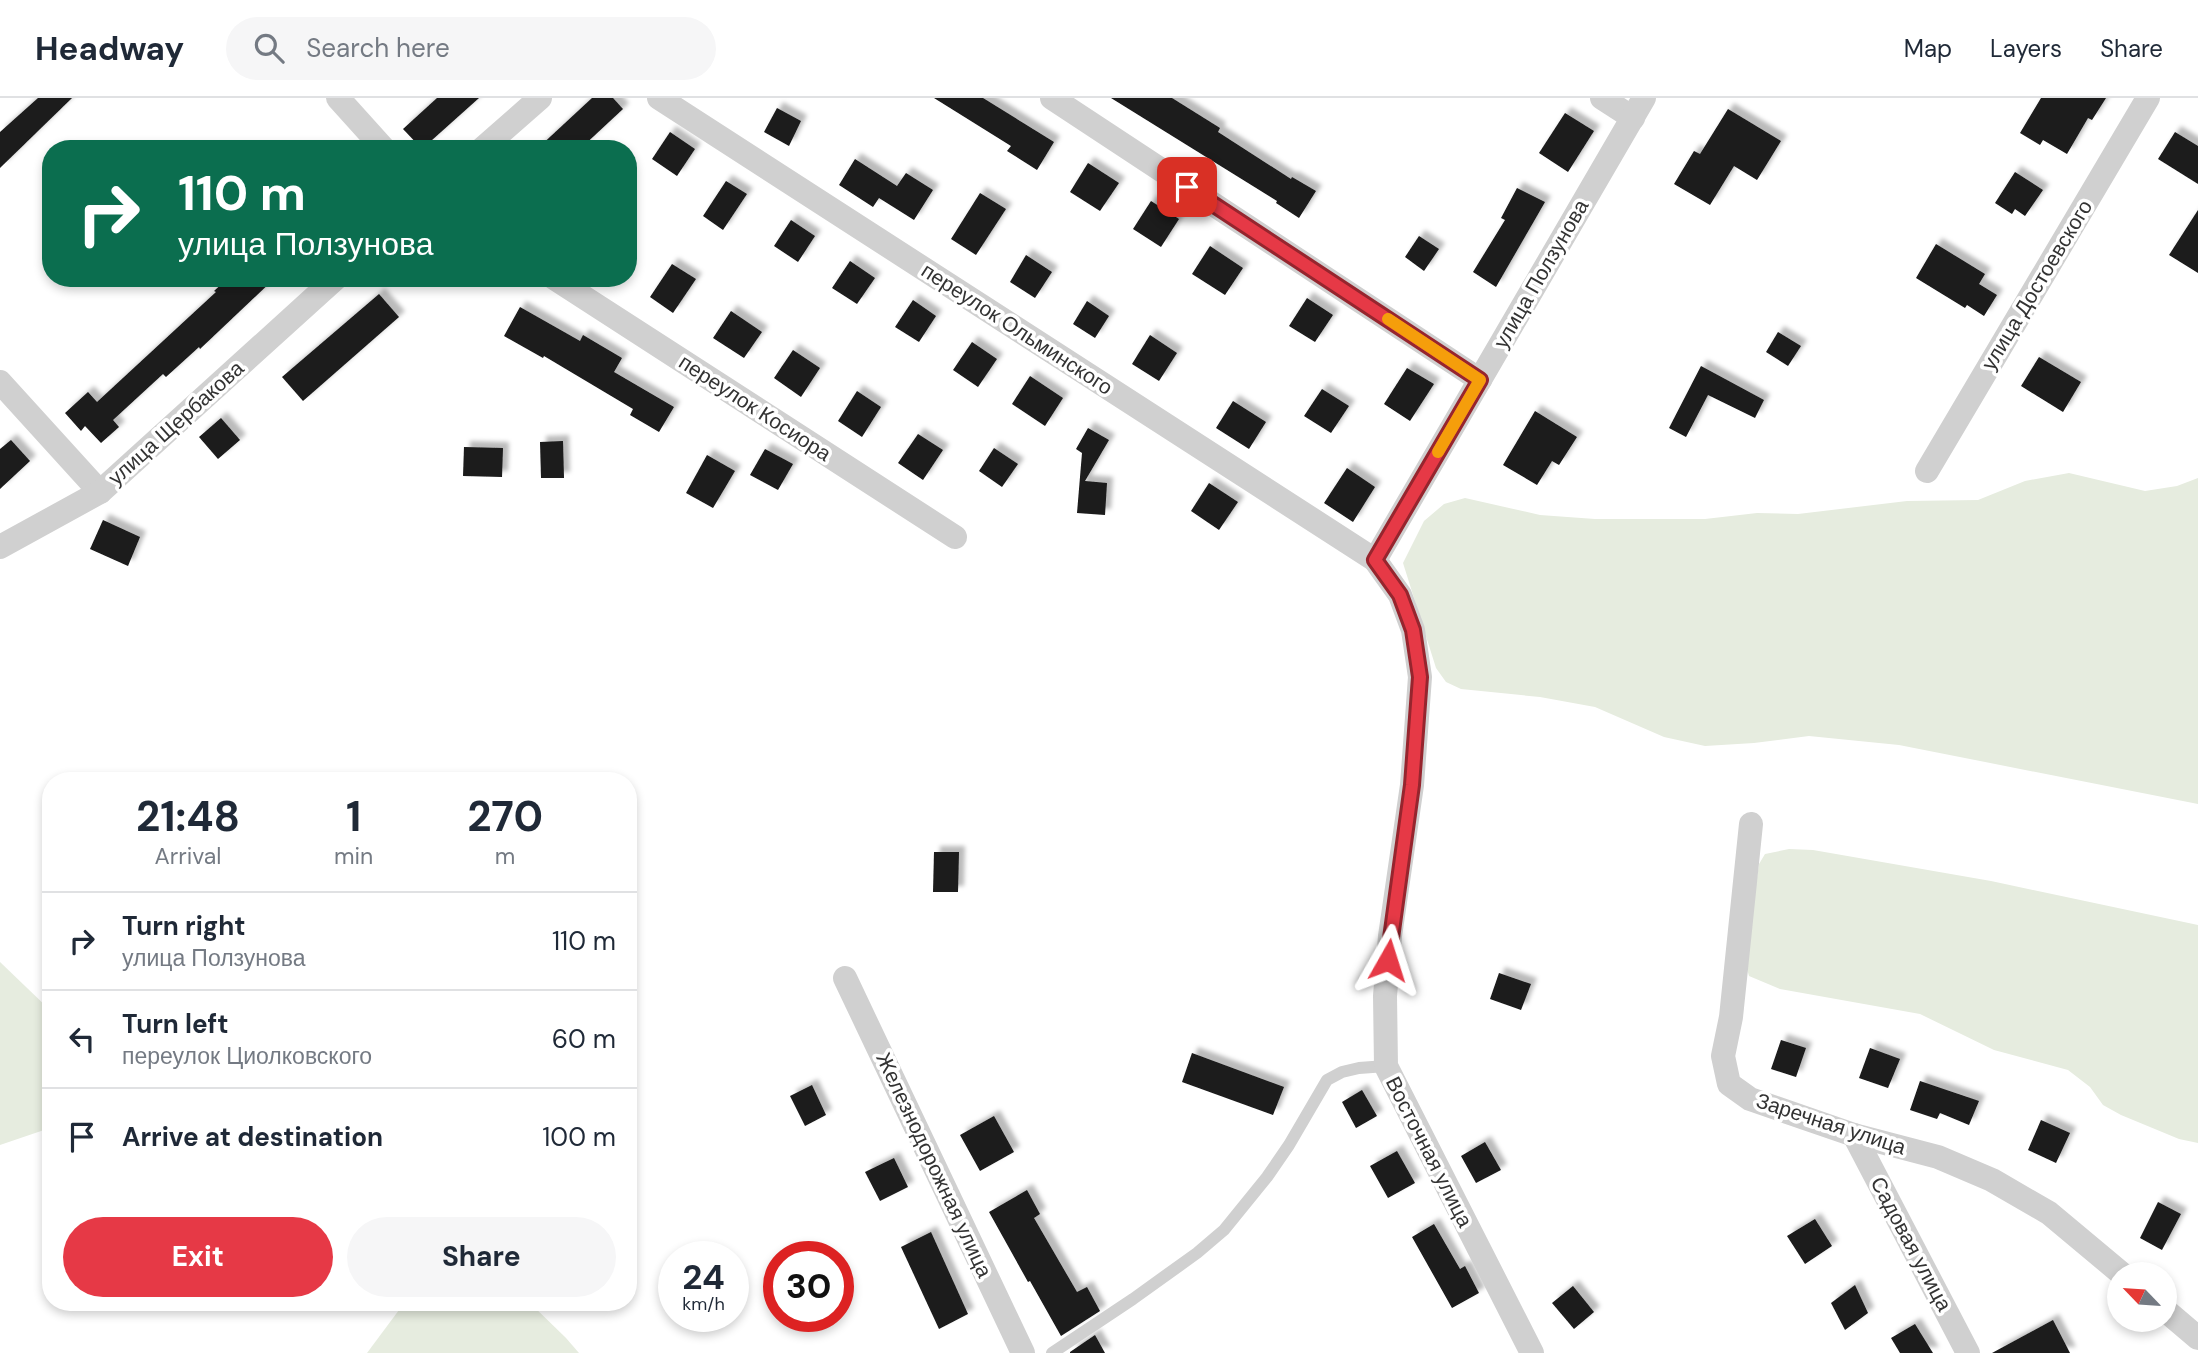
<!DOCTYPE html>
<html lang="en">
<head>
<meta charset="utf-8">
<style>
  body { margin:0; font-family:"DM Sans",sans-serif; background:#f6f6f7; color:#1f2937; height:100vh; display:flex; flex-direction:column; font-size:26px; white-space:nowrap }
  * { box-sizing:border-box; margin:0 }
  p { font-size:23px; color:#747a83 }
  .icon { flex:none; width:38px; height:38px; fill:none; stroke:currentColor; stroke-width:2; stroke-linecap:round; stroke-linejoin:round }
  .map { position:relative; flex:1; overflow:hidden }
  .sheet { position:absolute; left:42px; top:674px; width:595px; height:539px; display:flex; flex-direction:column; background:#fff; border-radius:28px; box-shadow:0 4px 10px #0003 }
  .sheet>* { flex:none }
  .hud { position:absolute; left:42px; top:42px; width:595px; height:147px; border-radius:28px; box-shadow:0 4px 10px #0003; background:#0b6e4f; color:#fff; overflow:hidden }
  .needle { width:46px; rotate:295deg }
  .controls { position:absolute; left:2107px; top:1164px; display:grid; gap:14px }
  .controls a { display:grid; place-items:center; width:70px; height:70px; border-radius:50%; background:#fff; box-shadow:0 4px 10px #0003; font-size:35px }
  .speed { position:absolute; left:658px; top:1143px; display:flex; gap:14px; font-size:35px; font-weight:700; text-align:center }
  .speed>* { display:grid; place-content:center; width:91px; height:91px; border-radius:50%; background:#fff; box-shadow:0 4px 10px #0003; line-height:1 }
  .speed small { font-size:18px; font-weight:400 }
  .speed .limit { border:10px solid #d22; background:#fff; color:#111 }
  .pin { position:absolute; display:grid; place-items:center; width:60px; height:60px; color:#fff; margin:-30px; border-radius:14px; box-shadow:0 4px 10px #0006 }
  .me { position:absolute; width:77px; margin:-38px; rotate:6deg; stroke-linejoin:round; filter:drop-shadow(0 0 5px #0008) }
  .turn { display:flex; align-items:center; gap:24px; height:147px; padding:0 21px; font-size:32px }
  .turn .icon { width:91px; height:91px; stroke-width:2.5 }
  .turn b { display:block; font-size:49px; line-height:60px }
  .eta { display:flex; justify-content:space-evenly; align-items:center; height:119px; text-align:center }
  .eta b { font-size:42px; font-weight:700; line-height:49px }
  .action { display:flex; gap:14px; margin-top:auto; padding:14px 21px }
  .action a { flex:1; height:80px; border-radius:42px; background:#e63946; color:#fff; font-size:28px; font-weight:700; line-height:80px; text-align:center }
  .action a+a { background:#f6f6f7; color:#1f2937 }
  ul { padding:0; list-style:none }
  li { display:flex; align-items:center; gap:21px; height:98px; padding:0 21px; border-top:2px solid #e0e1e3 }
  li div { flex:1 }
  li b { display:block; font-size:26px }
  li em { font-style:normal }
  header { display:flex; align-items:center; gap:42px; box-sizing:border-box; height:98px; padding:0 35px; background:#fff; border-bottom:2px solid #e0e1e3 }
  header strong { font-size:33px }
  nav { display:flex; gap:38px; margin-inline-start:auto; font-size:24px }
  .search { width:490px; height:63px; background:#f6f6f7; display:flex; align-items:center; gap:18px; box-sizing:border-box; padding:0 24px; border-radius:38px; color:#747a83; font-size:26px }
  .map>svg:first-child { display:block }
</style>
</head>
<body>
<header>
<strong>Headway</strong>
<div class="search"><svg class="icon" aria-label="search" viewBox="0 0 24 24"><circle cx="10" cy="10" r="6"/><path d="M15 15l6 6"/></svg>Search here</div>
<nav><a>Map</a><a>Layers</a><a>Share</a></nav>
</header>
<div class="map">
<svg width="2198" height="1255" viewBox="0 0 2198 1255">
  <defs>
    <filter id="shadow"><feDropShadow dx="6" dy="-6" stdDeviation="2" flood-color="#0004"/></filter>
  </defs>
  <rect width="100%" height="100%" fill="#fff"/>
  <!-- green -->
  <g fill="#e6ecdf">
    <path d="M2069,375L2145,393L2177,388L2198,380V706L1899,647L1809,638L1754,645L1705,648L1664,639L1595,609L1540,599L1461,591L1446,584L1436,570L1403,465L1424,423L1444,406L1465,400L1540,417L1595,421H1705L1757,415L1798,416L1907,403L1978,402L2025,383Z"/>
    <path d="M1789,751L1813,752L1991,783L2198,827V1045L2179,1041L2121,1017L2103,1007L2090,989L2068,972L1994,952L1920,916L1780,891L1749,878L1745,864L1759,766L1765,756Z"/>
    <path d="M0,864L51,913V1025L47,1031L0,1047Z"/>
    <path d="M409,1204H529L566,1240L579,1255H367L399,1212Z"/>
  </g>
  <!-- building -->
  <g fill="#1a1a1a" filter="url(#shadow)">
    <path d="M38,0H72L0,70V34Z"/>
    <path d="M437,0H479L422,51L403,31Z"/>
    <path d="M592,0H613L623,11L580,51H537Z"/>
    <path d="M934,0H983L1054,44L1037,72L1007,53L1011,48Z"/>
    <path d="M1111,0H1172L1220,30L1218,34L1291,81L1292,79L1316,93L1299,120L1276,105L1277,103Z"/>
    <path d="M2041,0H2106L2092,22L2088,20L2067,56L2043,42L2040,47L2020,35Z"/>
    <path d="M777,10L801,23L789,48L764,34Z"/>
    <path d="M1728,11L1781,43L1757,82L1734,68L1710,107L1674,86L1694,53L1700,56Z"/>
    <path d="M1565,15L1594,33L1568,74L1539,55Z"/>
    <path d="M670,34L695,51L677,78L652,61Z"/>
    <path d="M2175,34L2198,48V86L2158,61Z"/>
    <path d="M855,61L897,88L906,75L933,92L914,122L879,100L873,109L839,87Z"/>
    <path d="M1088,65L1119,85L1100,113L1070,94Z"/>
    <path d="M2015,74L2043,92L2025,118L2015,111L2012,116L1995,105Z"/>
    <path d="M726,83L747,96L723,132L703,118Z"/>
    <path d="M1517,90L1545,104L1496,189L1473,174L1505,122L1501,120Z"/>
    <path d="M980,95L1006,111L976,157L951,141Z"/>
    <path d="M1151,103L1179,121L1161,149L1133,131Z"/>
    <path d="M2198,112V175L2169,157Z"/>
    <path d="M791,122L815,138L798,164L774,148Z"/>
    <path d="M1419,138L1439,151L1424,173L1405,159Z"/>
    <path d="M1936,146L1985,176L1979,186L1997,197L1984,218L1967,207L1965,210L1916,180Z"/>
    <path d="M1210,148L1243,170L1225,197L1192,176Z"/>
    <path d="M1026,157L1052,174L1035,200L1010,184Z"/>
    <path d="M850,163L875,180L857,206L832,190Z"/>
    <path d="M672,166L696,181L673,215L650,199Z"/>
    <path d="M228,180H275L200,251L199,249L166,279L163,276L113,322L119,329L101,345L85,328L81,333L65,315L88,294L97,304L216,194L214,193Z"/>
    <path d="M379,196L399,219L303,303L282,279Z"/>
    <path d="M1307,200L1333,217L1315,244L1289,228Z"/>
    <path d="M913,202L936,218L919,244L895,229Z"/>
    <path d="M1087,203L1109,218L1095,240L1073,226Z"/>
    <path d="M520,209L580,243L583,237L622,260L614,274L674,309L659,334L630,317L633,311L544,258L543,260L504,238Z"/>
    <path d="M731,213L762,234L744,260L713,240Z"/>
    <path d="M1778,234L1801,248L1788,268L1766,254Z"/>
    <path d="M1150,237L1177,255L1159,283L1132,266Z"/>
    <path d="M972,244L997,261L978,289L953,272Z"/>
    <path d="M793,252L820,270L801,299L774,280Z"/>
    <path d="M2039,259L2081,284L2063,314L2021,288Z"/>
    <path d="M1701,268L1764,302L1755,320L1708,297L1686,339L1669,330Z"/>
    <path d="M1407,270L1434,286L1410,323L1384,306Z"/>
    <path d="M1030,278L1063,300L1045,328L1012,306Z"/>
    <path d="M1322,291L1349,308L1331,335L1304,318Z"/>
    <path d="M857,293L881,309L862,339L838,323Z"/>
    <path d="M1233,303L1266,324L1249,351L1216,330Z"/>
    <path d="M1535,313L1577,339L1559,367L1552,363L1537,387L1503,367Z"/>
    <path d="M221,320L240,342L218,361L199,339Z"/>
    <path d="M1088,330L1109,342L1085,383L1107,385L1105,417L1077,415L1082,355L1076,351Z"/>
    <path d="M918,336L943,352L923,382L898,365Z"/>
    <path d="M11,342L30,363L0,391V351Z"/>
    <path d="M563,343L564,380H541L540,344Z"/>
    <path d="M464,349L503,350L502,379L463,378Z"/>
    <path d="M994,350L1018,366L1002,389L979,373Z"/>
    <path d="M765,351L793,366L778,392L750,377Z"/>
    <path d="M707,357L735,373L713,410L686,395Z"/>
    <path d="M1347,370L1375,389L1353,424L1324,405Z"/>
    <path d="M1209,385L1238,404L1219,432L1191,413Z"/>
    <path d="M103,422L140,439L128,468L90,451Z"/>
    <path d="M934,754H959L958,794H933Z"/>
    <path d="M1499,875L1531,886L1521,912L1490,901Z"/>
    <path d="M1781,942L1806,950L1796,979L1771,971Z"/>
    <path d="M1870,950L1900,961L1888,990L1859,980Z"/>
    <path d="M1192,955L1284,989L1273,1017L1182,984Z"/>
    <path d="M1920,983L1979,1003L1969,1027L1940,1015L1937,1021L1910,1012Z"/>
    <path d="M812,987L826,1017L805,1028L790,998Z"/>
    <path d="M1362,992L1377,1018L1356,1030L1342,1004Z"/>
    <path d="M994,1018L1014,1054L980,1073L960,1037Z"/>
    <path d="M2041,1022L2070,1035L2056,1065L2028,1052Z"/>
    <path d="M1485,1044L1501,1072L1476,1085L1461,1058Z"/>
    <path d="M1397,1053L1415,1085L1388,1100L1370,1068Z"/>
    <path d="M894,1060L908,1089L880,1103L865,1074Z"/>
    <path d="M1027,1092L1040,1116L1034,1120L1077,1194L1087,1189L1100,1213L1061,1238L1030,1183L1028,1184L989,1114Z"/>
    <path d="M2158,1104L2181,1116L2162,1152L2140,1140Z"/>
    <path d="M1815,1121L1832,1148L1805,1166L1787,1138Z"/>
    <path d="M1434,1126L1460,1171L1465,1168L1479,1195L1452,1210L1412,1139Z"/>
    <path d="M931,1134L968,1216L939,1231L901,1149Z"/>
    <path d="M1855,1187L1868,1215L1845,1232L1831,1205Z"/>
    <path d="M1573,1188L1594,1214L1574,1231L1552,1205Z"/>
    <path d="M2053,1222L2070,1255H1992Z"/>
    <path d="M1915,1226L1933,1255H1900L1891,1240Z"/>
    <path d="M1095,1237L1105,1255H1070V1254Z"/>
  </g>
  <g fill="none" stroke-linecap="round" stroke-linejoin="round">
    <!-- lane -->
    <path stroke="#d0d0d0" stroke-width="12" d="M1052,1255L1133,1201L1197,1155L1224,1132L1267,1079L1289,1047L1327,982L1342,974L1359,970L1386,968"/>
    <!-- street -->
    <g stroke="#d0d0d0" stroke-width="24">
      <path d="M338,0L384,51"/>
      <path d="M659,0L1375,462L1400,497L1413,532L1420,579L1412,687L1390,838L1385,898L1386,968L1532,1255"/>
      <path d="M1052,0L1480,282"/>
      <path d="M1602,0L1633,20"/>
      <path d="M482,51L540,0"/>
      <path d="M554,180L955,439"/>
      <path d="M0,284L100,394"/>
      <path d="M1927,373L2148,0"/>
      <path d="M0,449L100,394L336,180"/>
      <path d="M1375,462L1644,0"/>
      <path d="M1751,726L1731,919L1723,958L1729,986L1750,1001L1854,1037L1938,1059L1992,1082L2049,1115L2122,1176"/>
      <path d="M845,880L1023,1255"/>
      <path d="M1854,1037L1968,1255"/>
      <path d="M2165,1212L2198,1240"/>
    </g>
  </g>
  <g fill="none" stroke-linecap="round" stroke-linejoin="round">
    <defs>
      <path id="route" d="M1187,89L1480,282L1375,462L1400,497L1413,532L1420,579L1412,687L1388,862"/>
    </defs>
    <!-- route casing -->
    <use href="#route" stroke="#96252e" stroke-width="18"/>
    <!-- route -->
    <use href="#route" stroke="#e63946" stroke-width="12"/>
    <!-- slow -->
    <path stroke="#f59e0b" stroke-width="12" d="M1388,221L1480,282L1438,354"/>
  </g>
  <g text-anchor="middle" stroke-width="7" stroke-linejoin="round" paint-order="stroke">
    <!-- street labels -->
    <g font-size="21" fill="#333" stroke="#fff">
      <text transform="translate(1541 176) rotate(-60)" y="7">улица Ползунова</text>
      <text transform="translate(2037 187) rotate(-59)" y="7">улица Достоевского</text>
      <text transform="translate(1017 231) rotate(33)" y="7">переулок Ольминского</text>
      <text transform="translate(755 310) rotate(33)" y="7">переулок Косиора</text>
      <text transform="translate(176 325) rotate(-42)" y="7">улица Щербакова</text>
      <text transform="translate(1831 1026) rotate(18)" y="7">Заречная улица</text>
      <text transform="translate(1429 1054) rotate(63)" y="7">Восточная улица</text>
      <text transform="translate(934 1067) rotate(65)" y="7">Железнодорожная улица</text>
      <text transform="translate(1911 1146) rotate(62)" y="7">Садовая улица</text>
    </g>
  </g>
</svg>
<div class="controls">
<a><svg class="needle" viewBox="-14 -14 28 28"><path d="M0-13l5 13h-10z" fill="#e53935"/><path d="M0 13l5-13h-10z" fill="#747a83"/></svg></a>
</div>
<div class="speed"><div>24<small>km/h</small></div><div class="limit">30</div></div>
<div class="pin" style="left:1187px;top:89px;background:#d93025"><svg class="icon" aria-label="arrive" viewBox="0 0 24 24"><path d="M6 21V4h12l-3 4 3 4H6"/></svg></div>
<svg class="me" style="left:1388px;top:862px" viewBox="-20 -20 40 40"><path d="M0-17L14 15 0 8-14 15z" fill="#e63946" stroke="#fff" stroke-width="4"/></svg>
<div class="hud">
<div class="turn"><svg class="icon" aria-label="right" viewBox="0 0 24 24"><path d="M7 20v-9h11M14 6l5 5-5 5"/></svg><div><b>110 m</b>улица Ползунова</div></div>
</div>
<section class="sheet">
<div class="eta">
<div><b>21:48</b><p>Arrival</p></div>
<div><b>1</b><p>min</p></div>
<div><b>270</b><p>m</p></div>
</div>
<ul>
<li><svg class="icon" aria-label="right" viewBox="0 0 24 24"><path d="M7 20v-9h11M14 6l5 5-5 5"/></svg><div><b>Turn right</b><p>улица Ползунова</p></div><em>110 m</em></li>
<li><svg class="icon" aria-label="left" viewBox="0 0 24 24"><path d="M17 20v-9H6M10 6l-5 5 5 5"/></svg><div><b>Turn left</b><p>переулок Циолковского</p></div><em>60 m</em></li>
<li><svg class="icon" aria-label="arrive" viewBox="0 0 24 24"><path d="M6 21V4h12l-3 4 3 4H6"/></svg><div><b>Arrive at destination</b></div><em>100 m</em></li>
</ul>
<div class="action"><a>Exit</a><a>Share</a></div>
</section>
</div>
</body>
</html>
